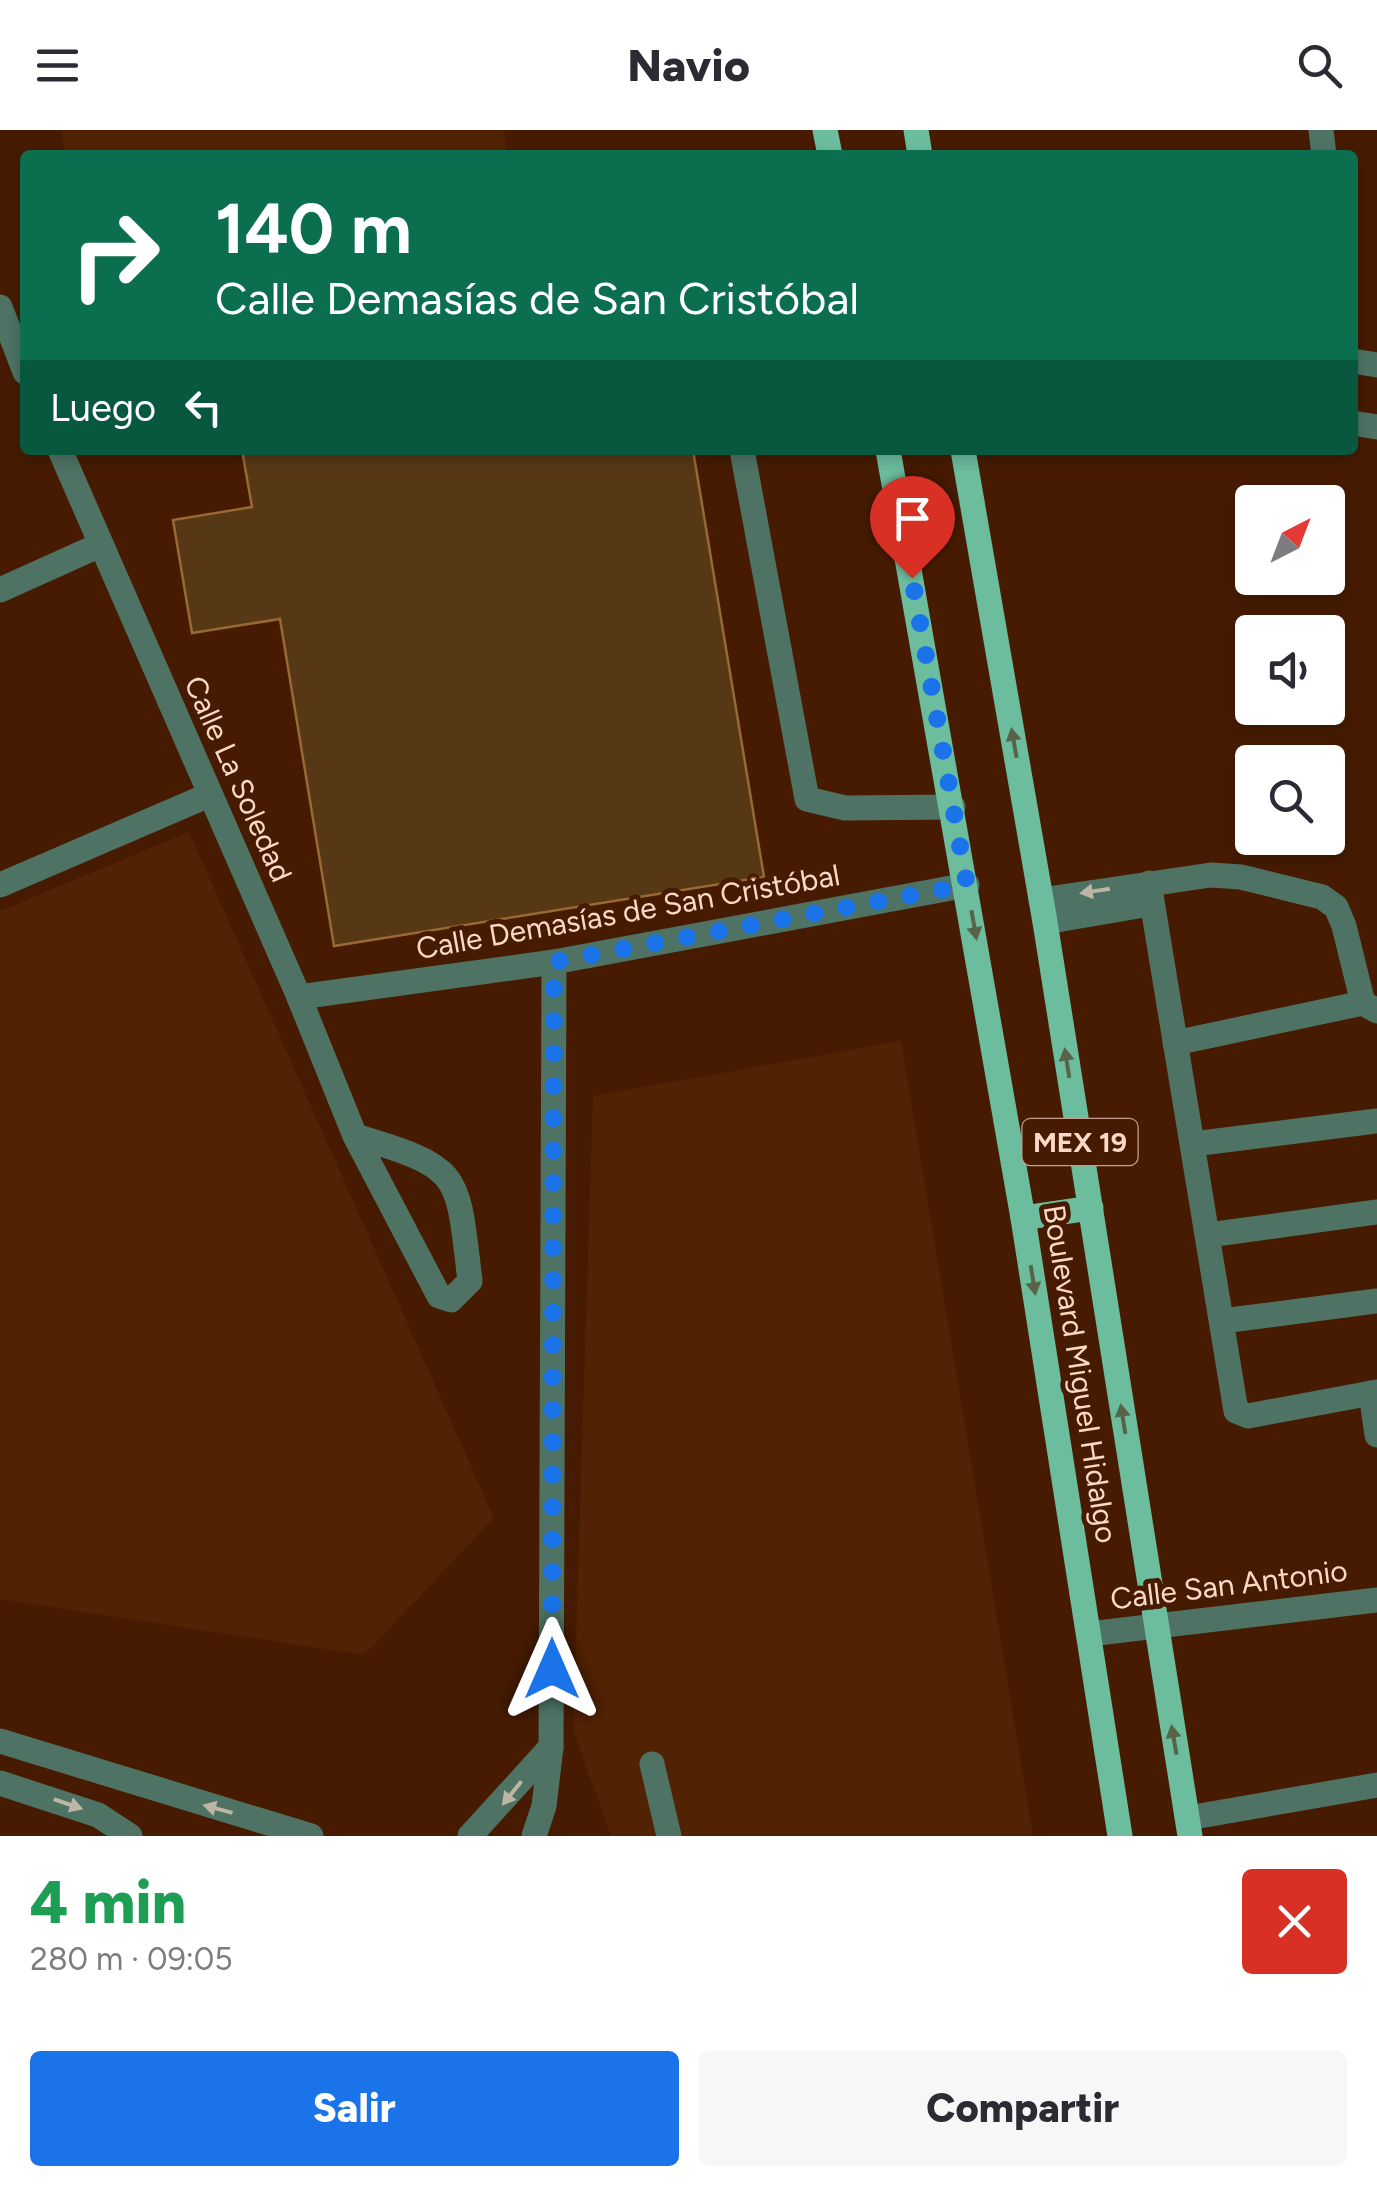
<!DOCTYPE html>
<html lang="es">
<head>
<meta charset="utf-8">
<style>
  body { margin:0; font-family:Figtree,sans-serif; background:#f7f7f7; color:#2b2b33; height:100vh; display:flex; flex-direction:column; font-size:38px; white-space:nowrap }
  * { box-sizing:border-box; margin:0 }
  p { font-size:32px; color:#7c7c81 }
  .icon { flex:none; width:55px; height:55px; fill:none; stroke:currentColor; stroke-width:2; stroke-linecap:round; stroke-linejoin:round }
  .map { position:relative; height:1706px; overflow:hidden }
  .sheet { display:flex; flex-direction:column; background:#fff; flex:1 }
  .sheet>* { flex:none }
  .guide { position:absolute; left:20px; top:20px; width:1338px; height:305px; border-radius:10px; box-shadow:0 5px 15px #0003; background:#0b6e4f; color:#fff; overflow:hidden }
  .needle { width:65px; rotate:42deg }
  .buttons { position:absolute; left:1235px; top:355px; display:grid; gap:20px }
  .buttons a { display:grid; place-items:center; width:110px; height:110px; border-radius:10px; background:#fff; box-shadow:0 5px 15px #0003; font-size:50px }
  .pin { position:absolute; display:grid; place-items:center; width:85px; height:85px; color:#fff; margin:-102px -42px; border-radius:50% 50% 50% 0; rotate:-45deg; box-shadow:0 0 10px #0007 }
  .pin .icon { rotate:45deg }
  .me { position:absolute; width:110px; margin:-55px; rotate:0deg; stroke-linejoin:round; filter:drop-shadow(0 0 8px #0008) }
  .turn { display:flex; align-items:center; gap:35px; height:210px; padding:0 30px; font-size:45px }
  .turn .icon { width:130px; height:130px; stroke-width:2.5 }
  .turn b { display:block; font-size:70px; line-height:85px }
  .then { display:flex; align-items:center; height:95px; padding:0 30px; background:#0003; gap:20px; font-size:38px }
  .round { display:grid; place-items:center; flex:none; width:105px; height:105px; border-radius:10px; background:#f7f7f7 }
  .summary { display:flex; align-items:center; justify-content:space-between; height:170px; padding:0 30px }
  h1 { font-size:60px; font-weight:800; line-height:75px; color:#1e9e55 }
  .cta { display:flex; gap:20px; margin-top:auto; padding:20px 30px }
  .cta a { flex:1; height:115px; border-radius:10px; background:#1a73e8; color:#fff; font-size:40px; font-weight:800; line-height:115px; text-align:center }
  .cta a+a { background:#f7f7f7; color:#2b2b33 }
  header { display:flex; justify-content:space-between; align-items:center; height:130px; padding:0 30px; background:#fff; font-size:45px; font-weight:800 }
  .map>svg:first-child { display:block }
</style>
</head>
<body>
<header><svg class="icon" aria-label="menu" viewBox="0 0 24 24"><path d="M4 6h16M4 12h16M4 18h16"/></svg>Navio<svg class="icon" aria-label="search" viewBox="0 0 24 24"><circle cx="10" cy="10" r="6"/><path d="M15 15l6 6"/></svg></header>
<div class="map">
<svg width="1377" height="1706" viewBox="0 0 1377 1706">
  <rect width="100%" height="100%" fill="#461b02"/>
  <!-- built -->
  <g fill="#522204">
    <path d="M61,0H503L508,25H65Z"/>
    <path d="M189,702L494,1388L364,1525L0,1469V781Z"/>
    <path d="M901,911L1033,1706H611L573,1600L593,966Z"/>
  </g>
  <!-- building -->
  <path fill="#563815" stroke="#996933" stroke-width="2.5" d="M242,320H693L764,747L334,816L280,489L192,503L173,390L252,377Z"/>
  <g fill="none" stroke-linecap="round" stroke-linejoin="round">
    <!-- minor -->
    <g stroke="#4e7364" stroke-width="25">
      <path d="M1321,0L1324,25"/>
      <path d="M0,177L25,242"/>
      <path d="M1352,231L1377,235"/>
      <path d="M1352,293L1377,297"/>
      <path d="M60,320L299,867L355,1006L439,1166L451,1170L470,1151C457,1042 463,1038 355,1006"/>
      <path d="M742,320L807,669L845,678L953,677"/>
      <path d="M0,460L100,415"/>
      <path d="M1149,753L1236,1281L1248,1286L1377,1262"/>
      <path d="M0,755L209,665"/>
      <path d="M1041,770L1211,745L1241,747L1322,767L1336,777L1344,796L1363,873L1377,881"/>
      <path d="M1045,792L1150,774"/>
      <path d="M299,867L554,832L967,755"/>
      <path d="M1175,913L1363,873"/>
      <path d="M1193,1014L1377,991"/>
      <path d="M1208,1105L1377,1082"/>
      <path d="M1222,1191L1377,1171"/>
      <path d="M1371,1263L1377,1305"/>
      <path d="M1089,1504L1377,1470"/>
      <path d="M0,1611L311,1706"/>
      <path d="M652,1634L669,1706"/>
      <path d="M0,1653L98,1685L130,1706"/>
      <path d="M1188,1688L1377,1655"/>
      <path d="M470,1706L551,1617"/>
      <path d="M534,1706L544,1676L551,1617L554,832"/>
    </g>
    <!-- major -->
    <g stroke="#6cbd9e" stroke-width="25">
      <path d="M825,0L830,25"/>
      <path d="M916,0L920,25"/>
      <path d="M888,320L1023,1088L1120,1706"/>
      <path d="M963,320L1045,792L1190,1706"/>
      <path d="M1023,1088L1091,1078"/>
    </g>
  </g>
  <!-- one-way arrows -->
  <defs><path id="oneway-solid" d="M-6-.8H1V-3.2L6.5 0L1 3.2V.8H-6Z" transform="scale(2.5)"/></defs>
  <g fill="#576448">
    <use href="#oneway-solid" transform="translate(1014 613) rotate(-100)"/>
    <use href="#oneway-solid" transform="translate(974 795) rotate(80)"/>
    <use href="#oneway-solid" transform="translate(1067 933) rotate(-99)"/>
    <use href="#oneway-solid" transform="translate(1033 1150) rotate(81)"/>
    <use href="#oneway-solid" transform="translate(1123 1289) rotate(-99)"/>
    <use href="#oneway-solid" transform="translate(1174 1610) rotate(-100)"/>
  </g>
  <g fill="#bfb5a4">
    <use href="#oneway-solid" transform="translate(1095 761) rotate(171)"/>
    <use href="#oneway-solid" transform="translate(512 1663) rotate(129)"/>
    <use href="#oneway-solid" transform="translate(68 1674) rotate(19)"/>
    <use href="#oneway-solid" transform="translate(218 1679) rotate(-165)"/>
  </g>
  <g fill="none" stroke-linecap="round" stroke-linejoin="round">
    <!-- route -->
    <path stroke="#1a73e8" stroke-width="18" stroke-dasharray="0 32.4" d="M552,1539L554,832L967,755L912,448"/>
  </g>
  <g text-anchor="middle" stroke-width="10" stroke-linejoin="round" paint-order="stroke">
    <!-- shield labels -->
    <rect fill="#461b02" stroke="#c59f8c" stroke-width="2.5" x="1022.5" y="989" width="115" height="46" rx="8"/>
    <g font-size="28" font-weight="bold" fill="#fcd8c7">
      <text x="1080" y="1022">MEX 19</text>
    </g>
    <!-- street labels -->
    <g font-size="30" fill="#fcd8c7" stroke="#461b02">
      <text transform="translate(238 649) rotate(66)" y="10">Calle La Soledad</text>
      <text transform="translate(628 782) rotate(-10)" y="10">Calle Demasías de San Cristóbal</text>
      <text transform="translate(1080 1244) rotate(81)" y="10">Boulevard Miguel Hidalgo</text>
      <text transform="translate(1229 1455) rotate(-7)" y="10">Calle San Antonio</text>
    </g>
  </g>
</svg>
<div class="buttons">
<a><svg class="needle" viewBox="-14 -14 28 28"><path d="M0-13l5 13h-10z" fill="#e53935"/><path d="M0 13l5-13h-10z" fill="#7c7c81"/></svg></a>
<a><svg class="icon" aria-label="sound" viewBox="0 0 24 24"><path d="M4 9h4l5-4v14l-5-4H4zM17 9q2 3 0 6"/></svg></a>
<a><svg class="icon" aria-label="search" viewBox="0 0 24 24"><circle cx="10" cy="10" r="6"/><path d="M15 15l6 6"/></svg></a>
</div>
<div class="pin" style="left:912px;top:448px;background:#d93025"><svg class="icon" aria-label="arrive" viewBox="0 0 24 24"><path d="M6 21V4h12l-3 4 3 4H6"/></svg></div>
<svg class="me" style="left:552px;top:1539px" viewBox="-20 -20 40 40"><path d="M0-17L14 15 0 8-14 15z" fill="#1a73e8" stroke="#fff" stroke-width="4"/></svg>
<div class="guide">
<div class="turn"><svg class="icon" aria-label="right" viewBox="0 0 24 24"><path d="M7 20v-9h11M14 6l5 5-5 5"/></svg><div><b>140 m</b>Calle Demasías de San Cristóbal</div></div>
<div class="then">Luego<svg class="icon" aria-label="left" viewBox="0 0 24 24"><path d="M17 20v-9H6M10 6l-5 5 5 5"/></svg></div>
</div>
</div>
<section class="sheet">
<div class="summary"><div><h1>4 min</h1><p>280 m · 09:05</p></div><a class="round" style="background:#d93025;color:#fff"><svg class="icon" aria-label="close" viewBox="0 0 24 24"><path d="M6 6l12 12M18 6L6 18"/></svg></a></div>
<div class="cta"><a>Salir</a><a>Compartir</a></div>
</section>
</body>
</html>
